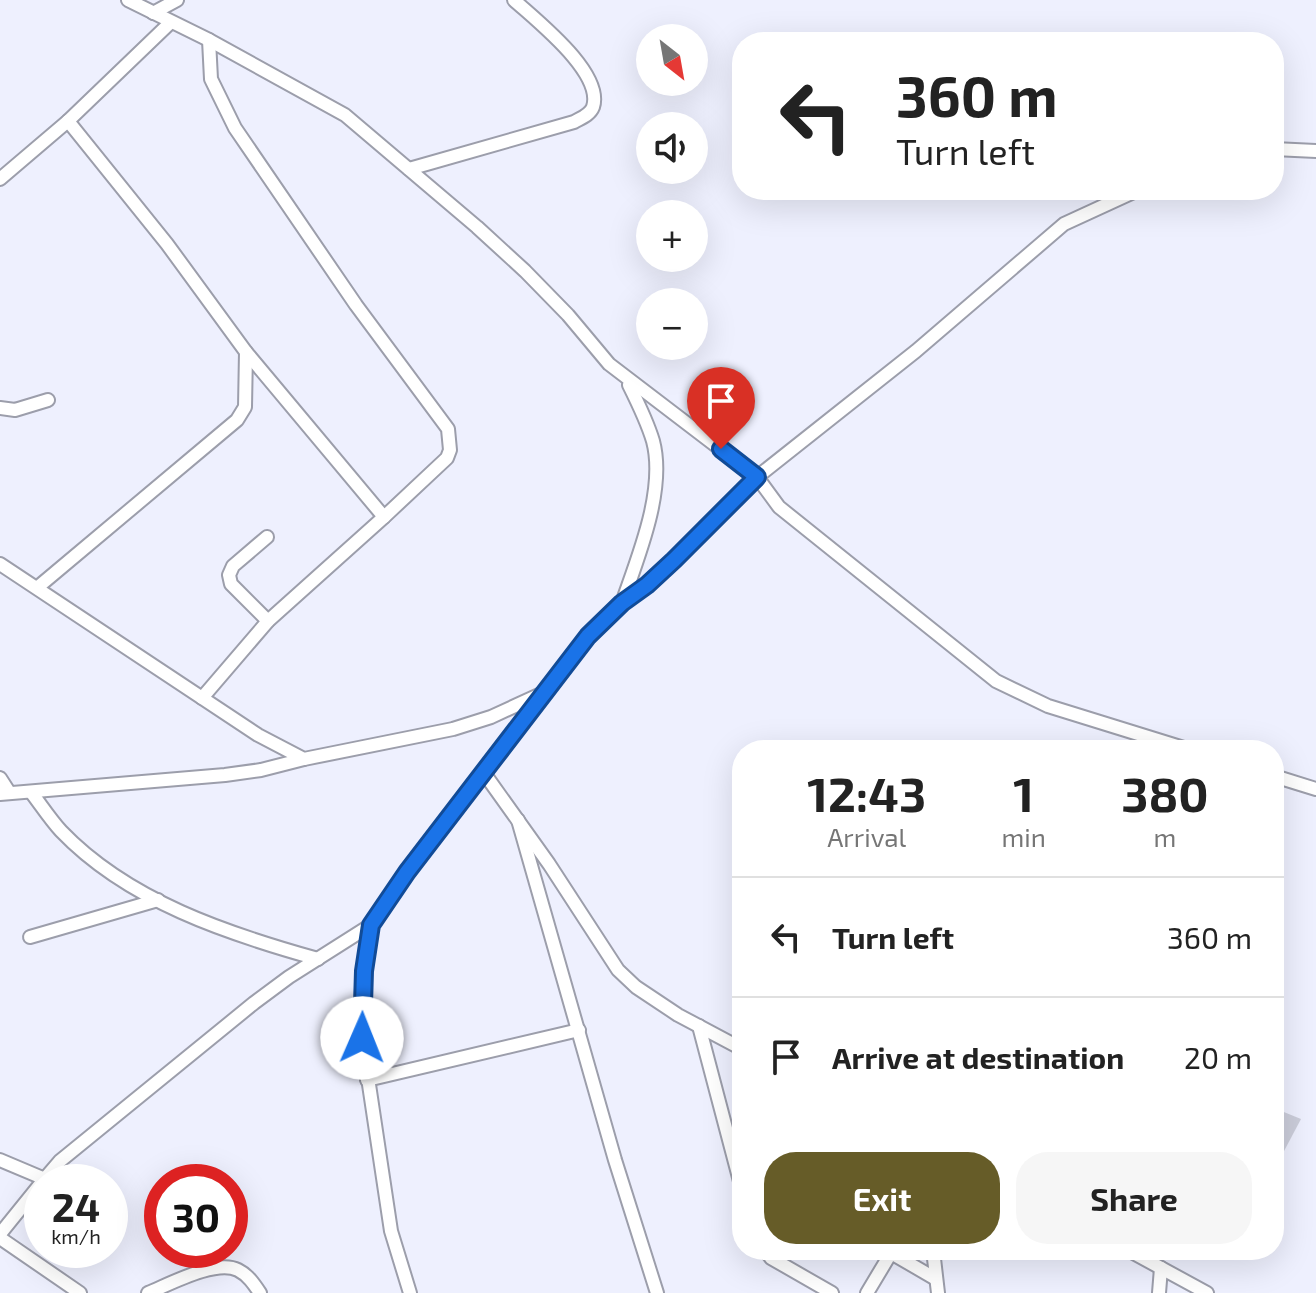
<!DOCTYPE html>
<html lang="en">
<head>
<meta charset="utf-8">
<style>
  body { margin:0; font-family:"Exo 2",sans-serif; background:#f6f6f6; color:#222; height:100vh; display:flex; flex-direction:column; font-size:30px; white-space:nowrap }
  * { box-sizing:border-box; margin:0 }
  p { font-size:26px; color:#767676 }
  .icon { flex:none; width:44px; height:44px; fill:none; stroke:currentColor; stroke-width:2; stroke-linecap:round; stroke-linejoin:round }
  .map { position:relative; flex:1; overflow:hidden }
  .sheet { position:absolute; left:732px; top:740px; width:552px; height:520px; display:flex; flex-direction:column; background:#fff; border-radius:32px; box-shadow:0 8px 32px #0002 }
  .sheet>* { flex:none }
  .guide { position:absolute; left:732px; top:32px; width:552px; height:168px; border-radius:32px; box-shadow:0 8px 32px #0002; background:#fff; color:#222; overflow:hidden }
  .needle { width:52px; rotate:149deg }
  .buttons { position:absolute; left:636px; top:24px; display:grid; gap:16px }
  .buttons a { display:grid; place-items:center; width:72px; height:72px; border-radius:50%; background:#fff; box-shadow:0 8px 32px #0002; font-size:40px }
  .speed { position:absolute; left:24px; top:1164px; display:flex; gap:16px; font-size:40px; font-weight:700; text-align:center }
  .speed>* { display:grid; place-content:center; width:104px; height:104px; border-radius:50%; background:#fff; box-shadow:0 8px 32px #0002; line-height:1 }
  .speed small { font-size:20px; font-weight:400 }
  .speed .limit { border:12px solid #d22; background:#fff; color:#111 }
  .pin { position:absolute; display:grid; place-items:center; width:68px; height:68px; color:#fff; margin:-82px -34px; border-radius:50% 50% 50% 0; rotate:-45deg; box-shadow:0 0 8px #0007 }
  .pin .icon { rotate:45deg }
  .me { position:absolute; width:88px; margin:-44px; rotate:1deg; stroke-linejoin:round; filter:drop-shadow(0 0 6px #0008) }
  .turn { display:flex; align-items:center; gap:28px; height:168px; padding:0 32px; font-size:36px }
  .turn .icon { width:104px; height:104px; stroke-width:2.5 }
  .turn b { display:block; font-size:56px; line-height:68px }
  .eta { display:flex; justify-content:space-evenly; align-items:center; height:136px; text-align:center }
  .eta b { font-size:48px; font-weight:700; line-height:56px }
  .primary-button { display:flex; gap:16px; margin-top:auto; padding:16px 32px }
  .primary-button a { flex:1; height:92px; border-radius:32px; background:#665c28; color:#fff; font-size:32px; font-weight:700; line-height:92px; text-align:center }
  .primary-button a+a { background:#f6f6f6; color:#222 }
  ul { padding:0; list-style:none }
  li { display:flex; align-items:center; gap:24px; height:120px; padding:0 32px; border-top:2px solid #e0e0e0 }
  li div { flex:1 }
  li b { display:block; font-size:30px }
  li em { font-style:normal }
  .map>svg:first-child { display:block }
</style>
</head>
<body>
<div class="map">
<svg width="1316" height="1293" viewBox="0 0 1316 1293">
  <rect width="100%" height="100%" fill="#eef0fe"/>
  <!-- building -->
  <path fill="#cbcdda" d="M1274,1108L1301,1119L1283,1153L1274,1148Z"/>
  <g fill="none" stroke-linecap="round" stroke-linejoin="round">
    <defs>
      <g id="minor">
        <path d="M128,0L209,40L345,115L477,227L525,271L568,315L609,364L757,477L779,507L996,681L1048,706L1190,750"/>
        <path d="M153,13L177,0"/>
        <path d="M209,40L211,79L235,128L356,305L448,429L450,450L447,458L384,517"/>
        <path d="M68,121L167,244L246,352L384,517L268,621L202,698"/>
        <path d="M1274,149L1316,151"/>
        <path d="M409,169L574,122C581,118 590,115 593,107C604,73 537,21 514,0"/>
        <path d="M0,179L68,121L171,22"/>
        <path d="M0,408L15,410L48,400"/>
        <path d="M267,537L233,566L229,575L231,584L268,621"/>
        <path d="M0,564L258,735L304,759L453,729L491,717L541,694"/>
        <path d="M38,587L237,420L245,407L246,352"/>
        <path d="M622,603C638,557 666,490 653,441C647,421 638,403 629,385"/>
        <path d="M484,773L549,864L618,970L636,987L678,1015L742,1049"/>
        <path d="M1274,776L1316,789"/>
        <path d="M0,778L9,792"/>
        <path d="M31,792C41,805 50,819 61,831C128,901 228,934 318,959"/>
        <path d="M0,794L225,775L261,770L304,759"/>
        <path d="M518,820L615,1160L657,1293"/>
        <path d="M30,937L158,900"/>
        <path d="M699,1026L742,1189"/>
        <path d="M367,1080L579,1030"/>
        <path d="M0,1160L45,1179"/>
        <path d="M42,1182L60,1161L254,1003L289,977L371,925"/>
        <path d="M0,1234L42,1182"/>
        <path d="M0,1238L80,1293"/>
        <path d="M765,1250L771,1258L832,1293"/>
        <path d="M886,1250L936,1279"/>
        <path d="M933,1250L938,1293"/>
        <path d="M1128,1250L1207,1293"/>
        <path d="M148,1293C170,1284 216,1259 238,1270C248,1275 254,1284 260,1293"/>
        <path d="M410,1293L391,1231L362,1038L364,971L371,925L407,872L510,740L542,694L588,636L622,603L647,585L674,560L757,477L916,351L1064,224L1138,190"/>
        <path d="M867,1293L891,1253"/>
        <path d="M1159,1293L1161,1268"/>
      </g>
    </defs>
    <!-- minor casing -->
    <use href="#minor" stroke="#9c9eab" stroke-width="16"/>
    <!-- minor -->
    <use href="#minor" stroke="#fff" stroke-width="12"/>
  </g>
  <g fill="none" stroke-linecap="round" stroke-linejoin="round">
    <defs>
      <path id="route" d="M362,1038L364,971L371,925L407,872L588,636L622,603L647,585L674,560L757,477L721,449"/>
    </defs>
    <!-- route casing -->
    <use href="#route" stroke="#114b97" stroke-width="20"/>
    <!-- route -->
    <use href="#route" stroke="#1a73e8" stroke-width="14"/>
  </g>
</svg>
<div class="buttons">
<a><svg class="needle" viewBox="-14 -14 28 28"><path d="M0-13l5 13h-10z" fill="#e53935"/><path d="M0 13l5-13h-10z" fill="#767676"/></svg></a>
<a><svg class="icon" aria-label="sound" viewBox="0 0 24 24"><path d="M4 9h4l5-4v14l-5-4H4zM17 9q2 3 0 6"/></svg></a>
<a>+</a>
<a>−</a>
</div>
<div class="speed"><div>24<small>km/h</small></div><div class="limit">30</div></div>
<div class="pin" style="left:721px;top:449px;background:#d93025"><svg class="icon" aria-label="arrive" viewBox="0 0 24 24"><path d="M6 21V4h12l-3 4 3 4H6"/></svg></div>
<svg class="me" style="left:362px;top:1038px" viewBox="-20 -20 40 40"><circle r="19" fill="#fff"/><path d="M0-13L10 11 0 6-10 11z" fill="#1a73e8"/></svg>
<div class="guide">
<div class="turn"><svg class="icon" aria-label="left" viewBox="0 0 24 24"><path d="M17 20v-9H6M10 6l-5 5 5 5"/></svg><div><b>360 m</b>Turn left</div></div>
</div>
<section class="sheet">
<div class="eta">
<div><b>12:43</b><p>Arrival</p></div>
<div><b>1</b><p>min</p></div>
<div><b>380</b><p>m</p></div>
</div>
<ul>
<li><svg class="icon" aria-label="left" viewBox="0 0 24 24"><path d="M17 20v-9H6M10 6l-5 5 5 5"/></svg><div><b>Turn left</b></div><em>360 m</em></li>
<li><svg class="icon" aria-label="arrive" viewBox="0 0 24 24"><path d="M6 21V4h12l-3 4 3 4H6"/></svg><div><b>Arrive at destination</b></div><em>20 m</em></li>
</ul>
<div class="primary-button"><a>Exit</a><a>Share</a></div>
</section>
</div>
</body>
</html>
